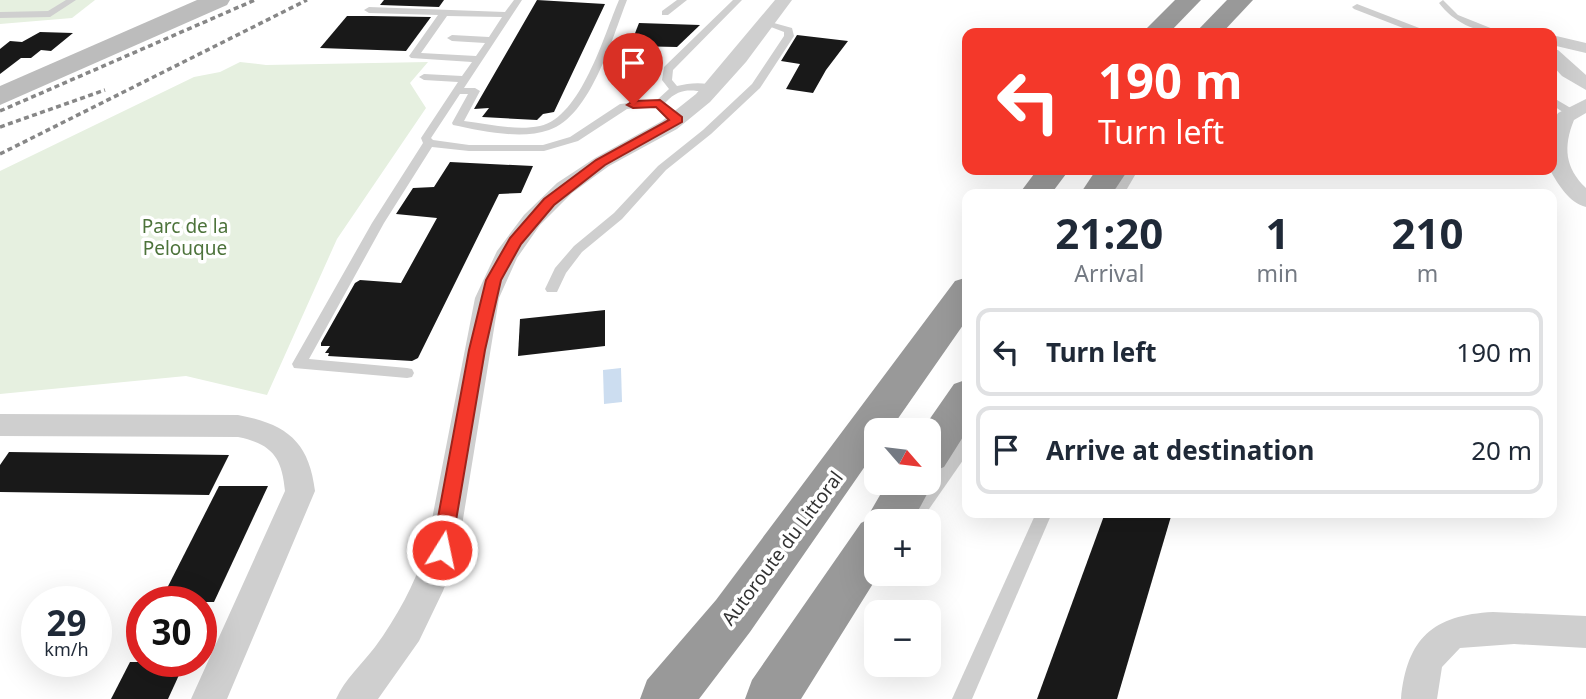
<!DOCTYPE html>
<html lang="en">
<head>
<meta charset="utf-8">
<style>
  body { margin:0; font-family:"Noto Sans",sans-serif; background:#f2f2f3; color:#1f2937; height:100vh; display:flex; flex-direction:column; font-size:26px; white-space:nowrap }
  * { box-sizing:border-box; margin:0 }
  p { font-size:23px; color:#747a83 }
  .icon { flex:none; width:38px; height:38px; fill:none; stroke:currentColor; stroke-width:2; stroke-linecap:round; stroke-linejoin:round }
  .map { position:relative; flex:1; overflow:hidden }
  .details { position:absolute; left:962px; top:189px; width:595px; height:329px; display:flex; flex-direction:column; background:#fff; border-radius:14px; box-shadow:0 7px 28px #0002 }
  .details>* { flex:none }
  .banner { position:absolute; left:962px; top:28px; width:595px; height:147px; border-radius:14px; box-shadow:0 7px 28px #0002; background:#f4382a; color:#fff; overflow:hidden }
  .needle { width:46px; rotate:118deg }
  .controls { position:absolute; left:864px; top:418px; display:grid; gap:14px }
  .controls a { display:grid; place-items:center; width:77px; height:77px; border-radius:14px; background:#fff; box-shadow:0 7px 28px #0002; font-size:35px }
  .speed { position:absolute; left:21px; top:586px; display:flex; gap:14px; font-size:35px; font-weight:700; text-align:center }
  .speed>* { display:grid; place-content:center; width:91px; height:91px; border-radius:50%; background:#fff; box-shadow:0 7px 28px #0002; line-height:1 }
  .speed small { font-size:18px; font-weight:400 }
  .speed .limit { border:10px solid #d22; background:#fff; color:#111 }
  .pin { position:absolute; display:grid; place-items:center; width:60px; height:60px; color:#fff; margin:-72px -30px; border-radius:50% 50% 50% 0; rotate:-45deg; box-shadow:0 0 7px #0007 }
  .pin .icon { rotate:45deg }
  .me { position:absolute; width:77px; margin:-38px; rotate:10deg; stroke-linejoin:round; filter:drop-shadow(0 0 5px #0008) }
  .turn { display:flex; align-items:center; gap:24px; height:147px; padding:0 21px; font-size:32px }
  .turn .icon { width:91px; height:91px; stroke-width:2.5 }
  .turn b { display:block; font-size:49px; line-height:60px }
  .eta { display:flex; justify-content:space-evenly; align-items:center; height:119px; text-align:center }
  .eta b { font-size:42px; font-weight:700; line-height:49px }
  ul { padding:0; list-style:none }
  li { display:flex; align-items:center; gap:21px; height:88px; margin:0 14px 10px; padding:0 7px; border:4px solid #e0e1e3; border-radius:14px }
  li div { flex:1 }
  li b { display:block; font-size:26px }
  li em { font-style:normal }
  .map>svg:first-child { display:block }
</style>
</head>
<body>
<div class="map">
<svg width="1586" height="699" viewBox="0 0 1586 699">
  <rect width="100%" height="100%" fill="#fff"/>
  <!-- green -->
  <g fill="#e6f0e0">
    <path d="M0,0H95L72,18L0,24Z"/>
    <path d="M240,62L266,65L428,62L410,83L426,108L337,239L267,395L186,376L0,394V171L194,77L220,72Z"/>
  </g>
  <!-- water -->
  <path fill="#ccddf0" d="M621,368L622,402L604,404L603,370Z"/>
  <!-- building -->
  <g fill="#191919">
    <path d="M384,0H444L439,7L380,5Z"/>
    <path d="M537,0L605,4L554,112L543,114L537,120L482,117L489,108L474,109Z"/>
    <path d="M347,16H371L431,17L406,51L320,48Z"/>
    <path d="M639,23L700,25L677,47L630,46Z"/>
    <path d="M40,32L73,33L51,51L41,50L31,58H21L0,74V49L10,41L22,42Z"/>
    <path d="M797,35L848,41L826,70L813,93L786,89L800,64L781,61Z"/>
    <path d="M450,162L533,166L521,193L499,194L418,358L412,361L328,356L329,353H325L330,346H321V343L355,283L360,280L401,283L437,218L396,214L413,188L434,187Z"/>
    <path d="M605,310V346L518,356L520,319Z"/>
    <path d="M9,452L156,454L229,455L209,495L0,492V465Z"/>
    <path d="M219,486H268L214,602H160Z"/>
    <path d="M1105,513H1172L1117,699H1037Z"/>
    <path d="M130,662H185L168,699H111Z"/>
  </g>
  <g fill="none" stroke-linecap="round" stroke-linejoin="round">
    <!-- lane -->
    <g fill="#cfcfcf" fill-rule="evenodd">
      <path d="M66,0H76L50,17L0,18V12L48,11Z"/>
      <path d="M514,0H522L464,88H475L480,91L464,121C488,124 516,131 540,126C581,117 604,35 619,0H627C612,38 591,116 549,130C521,140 482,131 453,125L452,123L468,94H460L431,138L433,140L469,145H543L570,137L620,104L657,100L669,89L662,80L664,67L733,0H742L673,70L672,80L677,86C690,83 706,81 717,88C700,98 686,80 665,103L668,109L682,118V122C672,124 661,115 656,106L627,109L578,141L544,151H469L432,147L384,223L309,359L407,368L412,369L414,373L412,377L407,378L294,368L292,364L372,223L423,143L421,138L458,82L424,80L419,77L424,74L462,76L472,62L411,58L409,56L438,15L369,13L364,10L369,7L505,12ZM447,16L502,17L489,37L452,35L447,38L452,41L485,43L476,56L421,53Z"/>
      <path d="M677,0H687L668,15H662V11Z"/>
      <path d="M1443,0L1458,15L1503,33C1478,34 1453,22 1439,3Z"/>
      <path d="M1357,4L1427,31L1429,33H1416L1354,9L1352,7Z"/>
      <path d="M763,20L792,28L794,36L760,88L711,134L666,170L622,219L582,252L566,273L557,292H547L545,289L555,268L574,246L614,213L658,166L703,130L752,84L784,36V32L763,24Z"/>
      <path d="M1552,97L1574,110V114H1566L1552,105Z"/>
      <path d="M1126,170H1138L1124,194H1112Z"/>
      <path d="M968,434V453L920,522H902L963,436Z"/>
      <path d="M1036,513H1052L972,699H952Z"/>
    </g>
    <!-- street -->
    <g fill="#cfcfcf" fill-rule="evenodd">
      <path d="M775,0H792L746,62L710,102L677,129L609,166L572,193L540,225L517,258L499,298L458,550L443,591L419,641L378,699H336C345,679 362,664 375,647C397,617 414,585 426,550L475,298L497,251L524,215L557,183L595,158L662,121L696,94Z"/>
      <path d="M1552,35L1586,43V53L1552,45Z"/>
      <path d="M1552,49L1558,50L1586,75V90L1562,76L1552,65Z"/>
      <path d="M1586,99V113L1574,120C1563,147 1565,168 1586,188V207C1569,203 1558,184 1550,170H1552V123L1558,113Z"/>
      <path d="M0,414L238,415C286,424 309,441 315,491L227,699H191L285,491C282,457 272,444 238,437L0,436Z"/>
      <path d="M1493,612L1586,616V648L1514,644L1460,648L1442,667L1437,699H1401C1407,638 1433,615 1493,612Z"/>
    </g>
    <!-- secondary -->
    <path fill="#bcbcbc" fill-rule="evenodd" d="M197,0H230L227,5L0,105V86Z"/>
    <!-- highway -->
    <g fill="#999" fill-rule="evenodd">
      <path d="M1175,0H1201L1169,33H1142Z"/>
      <path d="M1227,0H1253L1222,33H1195Z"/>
      <path d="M1037,170H1069L1051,194H1019Z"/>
      <path d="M1096,170H1128L1112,194H1080Z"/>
      <path d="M968,277V318L890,430H877V449L750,632L699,699H640L647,680L716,600L955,281Z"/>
      <path d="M968,379V429L944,467L929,473V430H922L954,384Z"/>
      <path d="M929,476L933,483L912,522H877V574H879L801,699H745L752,680L861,523L865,521L887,483H929Z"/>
    </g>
    <!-- rail -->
    <g stroke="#878787" stroke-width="3.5" stroke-dasharray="5 3.5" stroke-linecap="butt">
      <path d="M0,111L255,0"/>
      <path d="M0,127L105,90"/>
      <path d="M0,154L307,0"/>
    </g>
  </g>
  <!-- route -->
  <path fill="#f4382a" stroke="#9f241b" stroke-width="2" d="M660,100L682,117V122L605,165L554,205L521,244L501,280L485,350L451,550L448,556L442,559L435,556L432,550L469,350L486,280L510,238L544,199L596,160L669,120L656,107L633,108L627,105L633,101Z"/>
  <g text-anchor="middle" stroke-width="7" stroke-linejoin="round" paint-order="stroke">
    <!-- park labels -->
    <g font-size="19" fill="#4d733b" stroke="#fff">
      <text x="185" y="233">Parc de la<tspan x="185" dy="22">Pelouque</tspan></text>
    </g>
    <!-- street labels -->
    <g font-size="19" fill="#323232" stroke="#fff">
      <text transform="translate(782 548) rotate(-53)" y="7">Autoroute du Littoral</text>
    </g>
  </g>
</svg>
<div class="controls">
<a><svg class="needle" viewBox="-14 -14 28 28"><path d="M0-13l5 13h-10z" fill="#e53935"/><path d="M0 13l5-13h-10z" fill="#747a83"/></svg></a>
<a>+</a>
<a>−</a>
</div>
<div class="speed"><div>29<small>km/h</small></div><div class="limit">30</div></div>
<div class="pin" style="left:633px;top:105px;background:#d93025"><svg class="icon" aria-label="arrive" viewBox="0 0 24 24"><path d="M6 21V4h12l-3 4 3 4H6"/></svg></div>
<svg class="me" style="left:442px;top:550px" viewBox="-20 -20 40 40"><circle r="17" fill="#f4382a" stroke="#fff" stroke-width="3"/><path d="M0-11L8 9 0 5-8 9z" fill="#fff"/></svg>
<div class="banner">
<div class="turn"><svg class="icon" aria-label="left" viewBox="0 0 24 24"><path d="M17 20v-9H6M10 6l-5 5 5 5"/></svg><div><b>190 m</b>Turn left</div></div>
</div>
<section class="details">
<div class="eta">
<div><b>21:20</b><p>Arrival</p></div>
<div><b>1</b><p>min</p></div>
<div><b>210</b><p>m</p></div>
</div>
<ul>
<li><svg class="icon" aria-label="left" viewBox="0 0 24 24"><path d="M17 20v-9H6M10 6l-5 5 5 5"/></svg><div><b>Turn left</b></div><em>190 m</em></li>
<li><svg class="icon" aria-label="arrive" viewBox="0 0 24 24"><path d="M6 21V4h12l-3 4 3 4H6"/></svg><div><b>Arrive at destination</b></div><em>20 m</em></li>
</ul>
</section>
</div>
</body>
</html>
